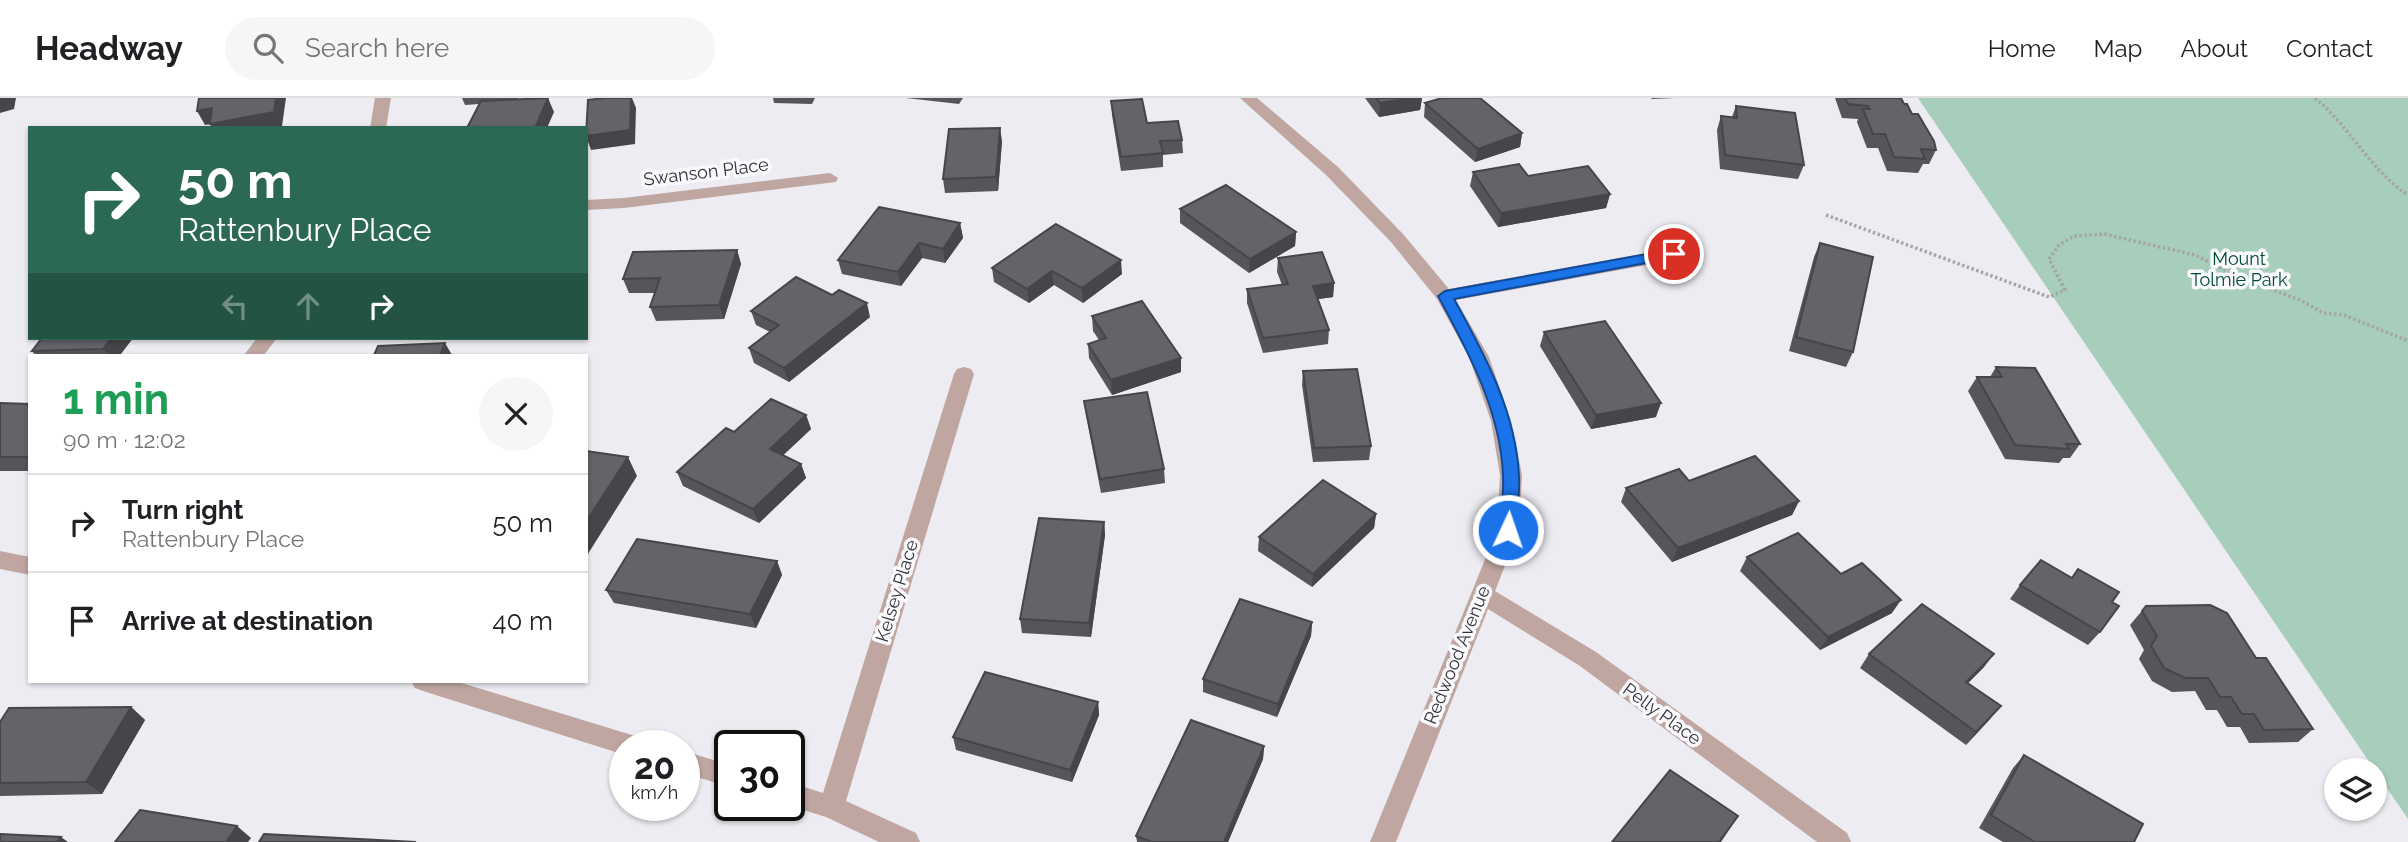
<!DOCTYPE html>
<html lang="en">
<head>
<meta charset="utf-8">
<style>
  body { margin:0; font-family:Raleway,sans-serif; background:#f6f6f6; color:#202124; height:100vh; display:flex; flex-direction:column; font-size:26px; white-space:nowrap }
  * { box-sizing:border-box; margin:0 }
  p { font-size:23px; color:#757577 }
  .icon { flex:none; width:38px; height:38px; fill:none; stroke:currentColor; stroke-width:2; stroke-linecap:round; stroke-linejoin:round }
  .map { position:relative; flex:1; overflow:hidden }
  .details { position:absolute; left:28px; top:256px; width:560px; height:329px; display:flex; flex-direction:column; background:#fff; border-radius:0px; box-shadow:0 2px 5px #0004 }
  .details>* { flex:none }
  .banner { position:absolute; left:28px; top:28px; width:560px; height:214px; border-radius:0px; box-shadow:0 2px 5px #0004; background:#2c6954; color:#fff; overflow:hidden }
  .buttons { position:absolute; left:2324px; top:660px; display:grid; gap:14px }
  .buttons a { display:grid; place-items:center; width:63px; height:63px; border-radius:50%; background:#fff; box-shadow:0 2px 5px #0004; font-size:35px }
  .speed { position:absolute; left:609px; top:632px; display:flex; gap:14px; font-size:35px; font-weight:700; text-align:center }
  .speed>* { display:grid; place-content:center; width:91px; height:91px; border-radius:50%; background:#fff; box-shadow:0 2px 5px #0004; line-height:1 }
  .speed small { font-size:18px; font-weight:400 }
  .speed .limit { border:4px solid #111; border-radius:10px; background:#fff; color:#111 }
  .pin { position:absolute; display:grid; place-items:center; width:60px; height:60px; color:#fff; margin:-30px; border:4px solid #fff; border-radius:50%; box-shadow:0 2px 7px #0007 }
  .me { position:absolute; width:77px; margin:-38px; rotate:3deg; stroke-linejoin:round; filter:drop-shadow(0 0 5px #0008) }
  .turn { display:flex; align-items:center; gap:24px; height:147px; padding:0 35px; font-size:32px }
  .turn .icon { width:91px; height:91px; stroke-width:2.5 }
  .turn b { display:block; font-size:49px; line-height:60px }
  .lanes { display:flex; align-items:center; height:66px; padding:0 35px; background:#0003; justify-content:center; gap:35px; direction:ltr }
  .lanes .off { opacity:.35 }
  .round { display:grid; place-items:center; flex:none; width:74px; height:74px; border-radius:37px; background:#f6f6f6 }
  .headline { display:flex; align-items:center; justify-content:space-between; height:119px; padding:0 35px }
  h1 { font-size:42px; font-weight:700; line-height:52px; color:#1e9e55 }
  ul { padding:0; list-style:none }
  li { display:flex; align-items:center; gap:21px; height:98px; padding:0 35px; border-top:2px solid #e0e0e0 }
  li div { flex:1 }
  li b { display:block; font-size:26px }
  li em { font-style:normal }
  header { display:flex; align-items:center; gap:42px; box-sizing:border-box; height:98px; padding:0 35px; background:#fff; border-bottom:2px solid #e0e0e0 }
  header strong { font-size:33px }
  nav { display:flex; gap:38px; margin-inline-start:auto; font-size:24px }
  .search { width:490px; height:63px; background:#f6f6f6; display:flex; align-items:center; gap:18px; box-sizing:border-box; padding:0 24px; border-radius:38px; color:#757577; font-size:26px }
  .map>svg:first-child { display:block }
</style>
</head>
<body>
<header>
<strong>Headway</strong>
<div class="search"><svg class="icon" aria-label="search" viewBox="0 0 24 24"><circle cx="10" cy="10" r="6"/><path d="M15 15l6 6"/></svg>Search here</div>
<nav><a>Home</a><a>Map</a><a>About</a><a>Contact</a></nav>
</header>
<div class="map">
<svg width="2408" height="744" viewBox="0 0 2408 744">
  <rect width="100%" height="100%" fill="#ececf2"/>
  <!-- green -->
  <path fill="#a7ceba" d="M1918,0H2408V721Z"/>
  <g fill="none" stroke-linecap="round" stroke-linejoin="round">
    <!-- path -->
    <g stroke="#a4a4a9" stroke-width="3.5" stroke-dasharray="2.5 2.5" stroke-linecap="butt">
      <path d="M2315,0C2350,29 2371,73 2408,97"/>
      <path d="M1826,117L2049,199L2065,192L2049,161L2059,147L2074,138L2104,136L2195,157L2237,178L2302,203L2323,215L2344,217L2408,243"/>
    </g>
    <!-- minor -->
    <g fill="#c0a6a0" fill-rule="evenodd">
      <path d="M375,0H391L386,30H370Z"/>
      <path d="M1240,0H1257L1338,69L1403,136L1449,191L1674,150L1680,152L1683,156L1680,160L1674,162L1456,202L1489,259L1511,323L1522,377L1519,432L1495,493L1596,554L1847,735L1851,744H1817L1580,568L1488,511L1396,744H1370L1497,432L1500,377L1491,323L1469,259L1437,201L1391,144L1326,77Z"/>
      <path d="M830,75L838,80L836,84L624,110L586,112V102L624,100Z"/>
      <path d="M257,240H277L264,257H244Z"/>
      <path d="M964,269L971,271L974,276L846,703L916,735L920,744H879L826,719L787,707L789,684L823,695L954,276L957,271Z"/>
      <path d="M0,453L30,459V477L0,471Z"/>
      <path d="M411,583H455L632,637L641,640L644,648H625V657L423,593L415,590Z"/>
      <path d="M684,653L730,667V689L684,675Z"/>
    </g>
  </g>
  <!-- wall -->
  <g fill="#56555a">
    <path d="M462,0H518L517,2L554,14L479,6L465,7Z"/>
    <path d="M773,0H815L812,6L774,5Z"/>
    <path d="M906,0H963L959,6Z"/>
    <path d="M1365,0H1422L1420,12L1379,19Z"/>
    <path d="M1651,0H1675L1652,1Z"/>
    <path d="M1835,0H1901L1904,6L1936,52L1929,66H1923L1918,75L1887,73L1878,50H1867L1857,24L1858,21L1842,20Z"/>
    <path d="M1111,3L1147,25L1182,42L1183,55L1163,57V69L1121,73L1112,17Z"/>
    <path d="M1425,5L1522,35L1520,49L1475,64L1424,19Z"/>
    <path d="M1736,8L1804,67L1798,81L1720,71L1717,32L1721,18L1732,19Z"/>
    <path d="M1002,43L998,93L945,95L943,81Z"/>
    <path d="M1473,74L1528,78L1610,96L1606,110L1498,129L1470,88Z"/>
    <path d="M1180,111L1296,134L1295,148L1249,175L1180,125Z"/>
    <path d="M960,125L963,140L945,165L922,160L901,188L842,176L838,162Z"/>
    <path d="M1820,145L1853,254L1846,269L1789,253L1814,159Z"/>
    <path d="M737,152L741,166L724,221L656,223L650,209L655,195H629L623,181Z"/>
    <path d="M1278,160L1334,185L1333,199L1318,201L1329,232L1328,246L1263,255L1247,205V191L1282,187L1277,174Z"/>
    <path d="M992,170L1122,176L1083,205L1054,187L1029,205L994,184Z"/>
    <path d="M751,213L870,219L789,284L754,265L749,250L770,234L756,227Z"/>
    <path d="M1092,218L1181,274L1112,297L1089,260L1088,246L1099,242L1093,233Z"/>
    <path d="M1544,234L1656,319L1591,331L1540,248Z"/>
    <path d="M42,240H133L120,257H35L32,253Z"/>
    <path d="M1996,269L2080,346L2070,360H2063L2059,365L2005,361L1968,293L1977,279H1990Z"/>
    <path d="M1303,273L1371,348L1369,362L1313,364L1302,287Z"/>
    <path d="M1084,303L1164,371L1165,385L1101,395L1086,317Z"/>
    <path d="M0,305L30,306V373H0Z"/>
    <path d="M806,317L811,331L783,357L801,366L806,380L759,425L683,388L677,374L734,334Z"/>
    <path d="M1689,383L1799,403L1792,417L1672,464L1621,404L1626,390Z"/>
    <path d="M1376,416L1374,430L1312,489L1258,453L1259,439Z"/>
    <path d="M1104,424L1105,437L1091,539L1022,535L1020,521Z"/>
    <path d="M1747,459L1841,476L1892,515L1820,552L1740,473Z"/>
    <path d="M777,463L782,477L756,530L614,505L606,492Z"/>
    <path d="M2078,471L2100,534L2088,547L2010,501L2020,487L2071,480Z"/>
    <path d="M2146,508L2256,560L2313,631L2298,644L2249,645L2240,629H2227L2217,612H2206L2195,593L2172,594L2152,583L2139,561L2144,552L2130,527Z"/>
    <path d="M1312,524L1311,538L1277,619L1203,594V581Z"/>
    <path d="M1869,556L1984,569L1968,585L1990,621L1966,647L1860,570Z"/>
    <path d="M1098,604L1099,617L1072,684L956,652L953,639Z"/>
    <path d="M131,609L145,622L102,696L0,698V624Z"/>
    <path d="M1264,648L1263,661L1228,744H1137L1136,738Z"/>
    <path d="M2024,657L2134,744H2003L1979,730L2013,670Z"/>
  </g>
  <!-- shaded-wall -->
  <g fill="#46454a">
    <path d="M0,0H16L14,11L0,15Z"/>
    <path d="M276,0H286L282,28L273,30H212L210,26Z"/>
    <path d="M548,0L554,14L547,30H535Z"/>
    <path d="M631,0H632L636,10L635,46L591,52L586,38Z"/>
    <path d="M1411,0H1422L1420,12L1379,19L1380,5Z"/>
    <path d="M212,10L221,24L205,27L197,13Z"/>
    <path d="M1000,30L1002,43L998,93L996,79Z"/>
    <path d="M1522,35L1520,49L1475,64L1478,51Z"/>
    <path d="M1610,96L1606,110L1498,129L1501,115Z"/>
    <path d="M960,125L963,140L945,165L943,151Z"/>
    <path d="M1296,134L1295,148L1249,175L1250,161Z"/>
    <path d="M919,145L922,160L901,188L898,174Z"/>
    <path d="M737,152L741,166L724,221L719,207Z"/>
    <path d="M1121,162L1122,176L1083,205L1082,190Z"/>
    <path d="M1052,173L1054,187L1029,205L1027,191Z"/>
    <path d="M1334,185L1333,199L1312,202L1313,188Z"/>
    <path d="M867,205L870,219L789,284L784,270Z"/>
    <path d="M111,240H133L120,257H109L103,251Z"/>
    <path d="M445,245L452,257H440Z"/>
    <path d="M1181,260V274L1112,297L1111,282Z"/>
    <path d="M1661,305L1656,319L1591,331L1596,317Z"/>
    <path d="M806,317L811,331L775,365L770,351Z"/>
    <path d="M628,359L637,378L586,459V424Z"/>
    <path d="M801,366L806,380L759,425L753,411Z"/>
    <path d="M1799,403L1792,417L1672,464L1678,450Z"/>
    <path d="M1376,416L1374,430L1312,489L1313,476Z"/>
    <path d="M1104,424L1105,437L1091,539L1089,525Z"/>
    <path d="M777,463L782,477L756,530L750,516Z"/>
    <path d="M1901,502L1892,515L1820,552L1828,539Z"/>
    <path d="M1312,524L1311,538L1277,619L1278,606Z"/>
    <path d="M1994,556L1984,569L1956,597L1966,584Z"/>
    <path d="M1098,604L1099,617L1072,684L1070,672Z"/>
    <path d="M2001,608L1990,621L1966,647L1976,634Z"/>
    <path d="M131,609L145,622L102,696L86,684Z"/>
    <path d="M1264,648L1263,661L1228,744H1224Z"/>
    <path d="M1738,718L1721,744H1719Z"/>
    <path d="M237,728L251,740L248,744H226Z"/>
    <path d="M61,739L68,744H57Z"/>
  </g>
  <!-- building -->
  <g fill="#646369" stroke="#46454a" stroke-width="2">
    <path d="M199,0H276L274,14L210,26L212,10L197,13Z"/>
    <path d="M548,0L535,30H467L481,3Z"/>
    <path d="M605,0H631L630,32L586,38L588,2Z"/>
    <path d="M1376,0H1411L1380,5Z"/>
    <path d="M1442,0H1480L1522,35L1478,51L1425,5Z"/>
    <path d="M1845,0H1901L1904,6H1907L1912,16H1918L1934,43L1936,52L1921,51L1925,61L1894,59L1885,36H1873L1863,11H1870L1868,8L1848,6Z"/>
    <path d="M1142,1L1147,25L1178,23L1182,42L1160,43L1163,55L1121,59L1111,3Z"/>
    <path d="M1736,8L1795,15L1804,67L1725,57L1721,18L1737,20Z"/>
    <path d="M1000,30L996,79L943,81L949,31Z"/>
    <path d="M1519,66L1528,78L1588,68L1610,96L1501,115L1473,74Z"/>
    <path d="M1226,87L1296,134L1250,161L1180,111Z"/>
    <path d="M879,109L960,125L943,151L919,145L898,174L838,162Z"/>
    <path d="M1056,126L1121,162L1082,190L1052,173L1027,191L992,170Z"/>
    <path d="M1820,145L1873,159L1853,254L1796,239Z"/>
    <path d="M737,152L719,207L650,209L660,180L623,181L633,154Z"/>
    <path d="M1322,154L1334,185L1313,188L1329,232L1263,240L1247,191L1288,186L1278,160Z"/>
    <path d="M796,179L832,197L839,192L867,205L784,270L749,250L779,227L751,213Z"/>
    <path d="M1142,203L1181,260L1111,282L1088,246L1106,240L1092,218Z"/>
    <path d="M1605,223L1661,305L1596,317L1544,234Z"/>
    <path d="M42,240H111L103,251L32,253Z"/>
    <path d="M445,245L440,257H374L378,248Z"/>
    <path d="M1996,269L2035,270L2080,346H2066L2069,351L2015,347L1977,279H2002Z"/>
    <path d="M1357,271L1371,348L1314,350L1303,273Z"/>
    <path d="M1147,294L1164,371L1100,381L1084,303Z"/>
    <path d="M771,301L806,317L770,351L801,366L753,411L677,374L726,330L734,334Z"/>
    <path d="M0,305L30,306V359H0Z"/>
    <path d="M586,353L628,359L586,424Z"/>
    <path d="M1755,358L1799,403L1678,450L1626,390L1679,371L1689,383Z"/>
    <path d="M1323,382L1376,416L1313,476L1259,439Z"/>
    <path d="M1039,420L1104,424L1089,525L1020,521Z"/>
    <path d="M1798,435L1841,476L1862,465L1901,502L1828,539L1747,459Z"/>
    <path d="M637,441L777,463L750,516L606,492Z"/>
    <path d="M2041,462L2072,480L2078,471L2119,494L2112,504L2119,508L2100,534L2020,487Z"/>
    <path d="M1240,501L1312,524L1278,606L1203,581Z"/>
    <path d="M1922,506L1994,556L1966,584L2001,608L1976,634L1869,556Z"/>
    <path d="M2210,507L2227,515L2256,560H2266L2313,631L2264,632L2254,616H2242L2231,599H2220L2208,580H2185L2164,570L2151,548L2157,538L2142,513L2146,508Z"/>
    <path d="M985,574L1098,604L1070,672L953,639Z"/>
    <path d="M131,609L86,684L0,685V624L9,610Z"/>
    <path d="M1191,622L1264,648L1224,744H1152L1136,738Z"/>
    <path d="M2024,657L2143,726L2134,744H2035L1991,717Z"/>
    <path d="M1670,672L1738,718L1719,744H1612Z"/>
    <path d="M140,712L237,728L226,744H115Z"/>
    <path d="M0,736L61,739L57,744H0Z"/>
    <path d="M264,736L416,744H259Z"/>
  </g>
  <!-- route -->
  <path fill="#1a73e8" stroke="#114b97" stroke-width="2" d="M1674,151L1680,156L1678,159L1454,201C1484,255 1516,314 1519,378C1520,395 1517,414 1516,432L1508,438L1502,436L1500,432C1501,414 1504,396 1503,378C1501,314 1468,253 1438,198L1445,193Z"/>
  <g text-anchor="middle" stroke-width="7" stroke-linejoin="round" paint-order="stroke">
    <!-- street labels -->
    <g font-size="18" fill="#333335" stroke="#faf9fe">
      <text transform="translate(706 74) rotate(-7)" y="6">Swanson Place</text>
      <text transform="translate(897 493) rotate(-73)" y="6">Kelsey Place</text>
      <text transform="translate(1457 557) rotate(-68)" y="6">Redwood Avenue</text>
      <text transform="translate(1662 616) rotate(36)" y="6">Pelly Place</text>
    </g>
    <!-- park labels -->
    <g font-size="18" fill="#004c33" stroke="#faf9fe">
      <text x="2239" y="167">Mount<tspan x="2239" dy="21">Tolmie Park</tspan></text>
    </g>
  </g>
</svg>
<div class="buttons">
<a><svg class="icon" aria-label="layers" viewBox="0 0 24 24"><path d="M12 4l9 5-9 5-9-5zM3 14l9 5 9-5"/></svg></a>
</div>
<div class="speed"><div>20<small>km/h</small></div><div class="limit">30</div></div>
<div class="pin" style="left:1674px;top:156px;background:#d93025"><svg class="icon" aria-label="arrive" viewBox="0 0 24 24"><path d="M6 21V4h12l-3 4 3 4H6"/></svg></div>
<svg class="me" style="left:1508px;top:432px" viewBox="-20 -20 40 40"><circle r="17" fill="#1a73e8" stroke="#fff" stroke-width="3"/><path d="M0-11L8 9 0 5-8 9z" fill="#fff"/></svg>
<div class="banner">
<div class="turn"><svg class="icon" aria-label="right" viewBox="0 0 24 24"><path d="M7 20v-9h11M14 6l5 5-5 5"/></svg><div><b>50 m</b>Rattenbury Place</div></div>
<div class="lanes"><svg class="icon off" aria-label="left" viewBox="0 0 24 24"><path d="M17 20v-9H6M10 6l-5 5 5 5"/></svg><svg class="icon off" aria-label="ahead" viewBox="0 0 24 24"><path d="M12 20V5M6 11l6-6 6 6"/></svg><svg class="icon" aria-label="right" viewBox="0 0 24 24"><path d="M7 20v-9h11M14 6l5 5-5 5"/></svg></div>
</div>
<section class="details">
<div class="headline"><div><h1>1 min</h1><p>90 m · 12:02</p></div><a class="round"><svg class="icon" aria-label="close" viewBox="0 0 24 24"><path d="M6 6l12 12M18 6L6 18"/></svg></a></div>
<ul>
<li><svg class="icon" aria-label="right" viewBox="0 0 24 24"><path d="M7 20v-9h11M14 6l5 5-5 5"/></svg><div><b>Turn right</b><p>Rattenbury Place</p></div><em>50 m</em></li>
<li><svg class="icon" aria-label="arrive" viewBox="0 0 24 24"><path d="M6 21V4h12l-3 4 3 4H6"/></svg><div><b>Arrive at destination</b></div><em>40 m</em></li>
</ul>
</section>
</div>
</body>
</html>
